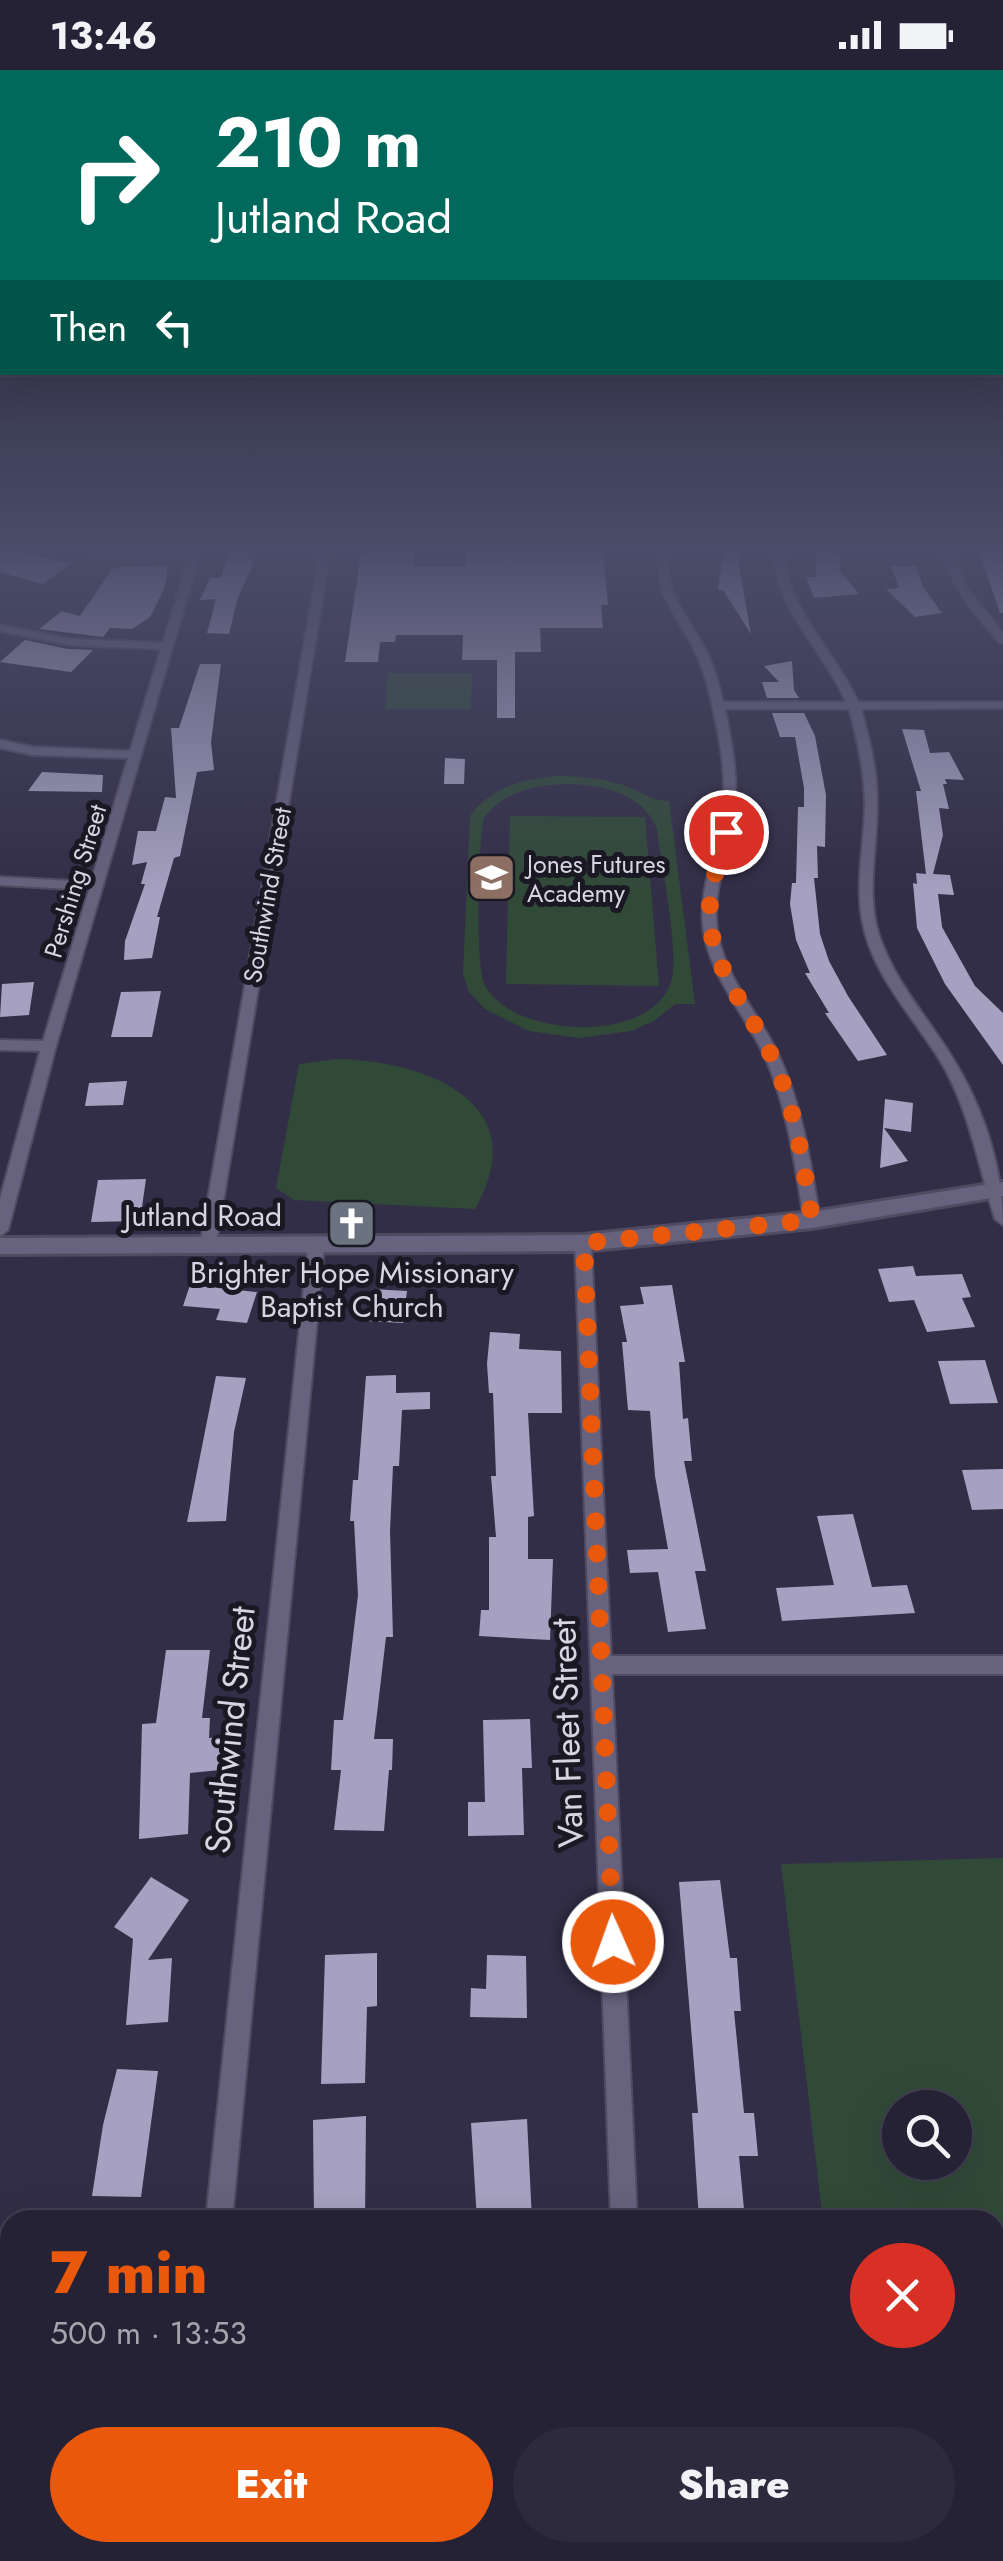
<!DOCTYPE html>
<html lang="en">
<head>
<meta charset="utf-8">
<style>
  body { margin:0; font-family:Jost,sans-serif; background:#2e2a3d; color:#f1f3f6; height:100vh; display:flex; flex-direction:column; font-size:38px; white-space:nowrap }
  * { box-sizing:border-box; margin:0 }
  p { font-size:32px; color:#a4a4ad }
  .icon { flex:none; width:55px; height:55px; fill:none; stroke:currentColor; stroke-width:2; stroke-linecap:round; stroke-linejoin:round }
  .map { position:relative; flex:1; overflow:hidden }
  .drawer { position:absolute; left:0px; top:2140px; width:1005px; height:352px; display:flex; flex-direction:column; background:#262235; border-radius:30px 30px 0 0; box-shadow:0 10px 40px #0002,0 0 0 2px #423f50 }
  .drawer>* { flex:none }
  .guide { position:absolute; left:0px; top:0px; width:1005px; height:305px; box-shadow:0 10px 40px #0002,0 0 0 2px #423f50; background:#00695c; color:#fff; overflow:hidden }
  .controls { position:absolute; left:882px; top:2020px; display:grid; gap:20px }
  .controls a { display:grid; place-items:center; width:90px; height:90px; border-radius:50%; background:#262235; box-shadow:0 10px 40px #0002,0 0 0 2px #423f50; font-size:50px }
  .pin { position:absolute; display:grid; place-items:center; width:85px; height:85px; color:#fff; margin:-42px; border:5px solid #fff; border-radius:50%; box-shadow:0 2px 10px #0007 }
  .me { position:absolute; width:110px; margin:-55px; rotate:358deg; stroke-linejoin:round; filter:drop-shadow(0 0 8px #0008) }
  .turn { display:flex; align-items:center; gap:35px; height:210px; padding:0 50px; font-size:45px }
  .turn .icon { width:130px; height:130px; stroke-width:2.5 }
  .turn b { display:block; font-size:70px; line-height:85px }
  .then { display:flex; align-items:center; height:95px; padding:0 50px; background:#0003; gap:20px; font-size:38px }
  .round { display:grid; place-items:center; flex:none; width:105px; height:105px; border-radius:52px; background:#2e2a3d }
  .headline { display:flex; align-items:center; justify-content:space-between; height:170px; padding:0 50px }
  h1 { font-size:60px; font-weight:800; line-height:75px; color:#ea580c }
  .cta { display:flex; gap:20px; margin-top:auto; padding:20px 50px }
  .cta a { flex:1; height:115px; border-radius:60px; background:#ea580c; color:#fff; font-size:40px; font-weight:800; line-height:115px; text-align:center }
  .cta a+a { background:#2e2a3d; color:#f1f3f6 }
  .status { display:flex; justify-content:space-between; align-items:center; height:70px; padding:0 50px; background:#262235; direction:ltr }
  .status svg { height:28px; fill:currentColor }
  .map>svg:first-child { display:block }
</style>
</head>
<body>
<div class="status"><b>13:46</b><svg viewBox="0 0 49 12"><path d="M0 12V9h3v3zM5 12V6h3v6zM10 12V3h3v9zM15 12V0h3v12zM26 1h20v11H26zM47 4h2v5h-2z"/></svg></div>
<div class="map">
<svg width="1003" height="2491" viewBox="0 0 1003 2491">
  <rect width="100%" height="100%" fill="#332e47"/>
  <!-- green -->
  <g fill="#314a38" fill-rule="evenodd">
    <path d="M388,603H472L471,639H385Z"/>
    <path d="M565,706C585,707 604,709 623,715C641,721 650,731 669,731L695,934H675L654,951L631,961L579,968L529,961L485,939L469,922L463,904L470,746C492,715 529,707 565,706ZM569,714C604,715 643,724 657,759C661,793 680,884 671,912C651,975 514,968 485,916C475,899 478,771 484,748C504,721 537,714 569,714Z"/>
    <path d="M510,746L645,747L659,916L506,914Z"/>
    <path d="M337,989C426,991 536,1032 475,1139L294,1130L276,1118L299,994Z"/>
    <path d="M1003,1788V2491H864L863,2483L995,2482V2150H823L781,1794ZM900,2038H955V2092H900Z"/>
  </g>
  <!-- building -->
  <g fill="#a6a1c0">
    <path d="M0,476L39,486L70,494L43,514L0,502Z"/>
    <path d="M230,476H249L246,488H253L251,499L238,527L229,564L207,563L216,529L200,530L210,508H221Z"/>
    <path d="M362,476H415L413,496H466L467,476H602L608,535H601L603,558H540L541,582H515V648H497V590H462L463,565H396L395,572H380L378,592H345Z"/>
    <path d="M724,476H742L739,496L751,564L723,520H718Z"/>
    <path d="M816,476H834V485H839L840,501L859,524L814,528L806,507H816Z"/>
    <path d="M977,476H1003V543H1000Z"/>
    <path d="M135,496H168L165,517L150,547L132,559L110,558L103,567L39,559L62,541L80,546L113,498Z"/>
    <path d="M891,496H916L923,517L942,543L915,547L886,519L899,518Z"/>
    <path d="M25,570L68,579L93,580L71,602L0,592Z"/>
    <path d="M792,591L794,620L799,628H767L762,612H779L764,596Z"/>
    <path d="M200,594H221L211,672L214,700L197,702L180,786L174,788L157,847H160L152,888L124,890L125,871L145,814H141L147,792L132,795L138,761H156L165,727L176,728L171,658H179Z"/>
    <path d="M772,643H804L815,666L826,725L825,777L817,776L818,808H814L820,864L829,891L848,926L887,985L858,991L825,943H829L805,903H810L796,870L790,834L792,813H796L798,737H804V718L795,667H780Z"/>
    <path d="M902,659L924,660L930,683L949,682L964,710L945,709L947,714H943L949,739L939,738L943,765L933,804L950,805L954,825L938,824L942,857L975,916L1003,943V995L945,914L917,858L913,813L917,814L916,803L926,804L916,721H921Z"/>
    <path d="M445,688L465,689L464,714H444Z"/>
    <path d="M42,702L103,705L102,722L28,721Z"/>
    <path d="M34,912L29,945L0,947L2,914Z"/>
    <path d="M161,921L152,967H111L121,922Z"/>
    <path d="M127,1011L123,1035L85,1036L89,1013Z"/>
    <path d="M885,1029L913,1033L911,1062L884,1058L908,1091L880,1098Z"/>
    <path d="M146,1109L140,1151L91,1152L98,1110Z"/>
    <path d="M913,1196L916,1206L962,1204L971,1227L962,1228L975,1257L927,1262L914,1230L889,1232L878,1199Z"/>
    <path d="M190,1215L257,1222L247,1253L216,1250L220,1239L183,1236Z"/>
    <path d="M672,1215L685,1292H679L683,1349L688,1348L692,1391H684L706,1501H695L706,1559L668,1562L658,1502L630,1503L627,1480L668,1479L655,1406L650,1341L628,1340L622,1272H627L620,1236L644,1234L640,1217Z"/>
    <path d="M372,1219L407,1221L403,1253L366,1251Z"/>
    <path d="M490,1262L520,1264L519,1279L561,1281L562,1343H528L534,1446L528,1447V1489H553L550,1570L479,1566L481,1540H489V1467H496L491,1406H496L493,1323H489L487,1294Z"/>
    <path d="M985,1290L998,1333L950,1334L938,1291Z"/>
    <path d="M396,1305V1323L430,1322V1339L402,1340L399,1396H393L390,1461L393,1567H386L374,1669H393L392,1700H389L384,1761L334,1760L341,1700H331L334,1650H343L358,1525L354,1451H350L353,1410H358L366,1306Z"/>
    <path d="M216,1306L246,1308L234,1362L226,1451L187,1452Z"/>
    <path d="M1003,1399V1439L972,1440L962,1400Z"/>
    <path d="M853,1444L872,1517L907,1515L915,1543L782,1551L776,1518L834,1515L817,1446Z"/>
    <path d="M166,1580H210L202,1648H210L209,1668L231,1666L230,1699L190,1703L188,1764L139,1769L142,1654L156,1653Z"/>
    <path d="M530,1649L532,1698H522L524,1765L468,1766V1732H485L483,1650Z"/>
    <path d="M151,1807L189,1830L148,1890L172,1888L168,1952L126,1955L133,1869L114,1857Z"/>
    <path d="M720,1810L730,1888H737L741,1941H734L744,2043H754L758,2086H739L745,2150H699L692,2043H698L679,1812Z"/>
    <path d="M377,1883V1936L367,1937L365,2013L321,2014L325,1885Z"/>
    <path d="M487,1885L526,1886L527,1948L470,1947L471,1918L486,1919Z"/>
    <path d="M117,1999L158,2001L141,2127L92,2126L103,2055Z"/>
    <path d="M366,2046L365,2150H314L313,2050Z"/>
    <path d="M527,2049L532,2150H477L471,2053Z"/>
  </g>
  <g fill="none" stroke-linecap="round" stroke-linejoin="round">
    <defs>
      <g id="minor">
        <path d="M60,476L190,484L192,476H202L56,976L8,1160L0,1166V1129L40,981L0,980V970L43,971L89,820L0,815V807L91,812L128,688L33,685L0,678V670L33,677L130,681L161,579L69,575L0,561V555L69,569L163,573L188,490L101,485Z"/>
        <path d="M321,476H331L216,1175L208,1181L200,1175Z"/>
        <path d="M660,476H670C662,522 685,541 705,579C714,596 719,614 723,632H846C823,578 772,538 774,476H784C784,538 834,578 858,632H1003V638L861,639C870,671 878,703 877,736C877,779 866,823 879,865C893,907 921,940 945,976C980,1028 1003,1092 1003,1155L995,1149C979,1098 970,1044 944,997C917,951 877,912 864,859C854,819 864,777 865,737C865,703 858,671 849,639H725C732,674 739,710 734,745C729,783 712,820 717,858C723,907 760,944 780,988C803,1039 811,1095 820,1150L812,1156L804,1150C795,1095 788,1039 765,987C745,944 709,906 703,857C699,819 716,782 722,745C727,709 721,673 713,639C709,619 704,599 695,581C676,542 651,523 660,476Z"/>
        <path d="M941,476H951L966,517L1003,563V573L999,572C973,542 950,516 941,476Z"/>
        <path d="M583,1167L591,1173L611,1586H1003V1604H612L637,2150H611L575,1173Z"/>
        <path d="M316,1171L324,1177L232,2150H206L308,1177Z"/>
        <path d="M171,2482H201L200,2491H170Z"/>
        <path d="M622,2482H652L653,2491H623Z"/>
      </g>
      <path id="tertiary" d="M1003,1112V1126L812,1158L583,1181L0,1184V1168L583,1165L812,1142Z"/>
    </defs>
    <!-- minor casing -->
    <use href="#minor" stroke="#504b60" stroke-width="4"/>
    <!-- tertiary casing -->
    <use href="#tertiary" stroke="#504b60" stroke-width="6"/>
    <!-- minor -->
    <use href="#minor" fill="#67627e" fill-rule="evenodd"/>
    <!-- tertiary -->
    <use href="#tertiary" fill="#67627e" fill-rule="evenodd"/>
  </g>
  <!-- sky -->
  <linearGradient id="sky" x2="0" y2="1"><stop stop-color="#1c1927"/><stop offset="0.58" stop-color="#4a4c69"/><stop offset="1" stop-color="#4a4c69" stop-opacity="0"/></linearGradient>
  <rect width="1003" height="825" fill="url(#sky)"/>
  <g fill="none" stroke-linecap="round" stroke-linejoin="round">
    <!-- route -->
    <path stroke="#ea580c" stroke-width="18" stroke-dasharray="0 32.4" d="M613,1872L584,1173L812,1150C803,1093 796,1038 771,985C752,944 718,907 711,860C705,829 719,792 726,762"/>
  </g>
  <!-- icons -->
  <defs>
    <symbol id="school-square" viewBox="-11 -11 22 22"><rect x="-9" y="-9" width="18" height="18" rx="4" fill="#8d6e63" stroke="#1a1823"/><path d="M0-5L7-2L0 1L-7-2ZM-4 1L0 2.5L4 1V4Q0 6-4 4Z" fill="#fff"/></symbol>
    <symbol id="church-square" viewBox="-11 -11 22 22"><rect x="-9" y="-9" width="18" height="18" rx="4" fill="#6b7280" stroke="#1a1823"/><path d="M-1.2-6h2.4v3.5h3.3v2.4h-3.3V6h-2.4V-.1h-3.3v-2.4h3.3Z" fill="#fff"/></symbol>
  </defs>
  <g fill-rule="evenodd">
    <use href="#school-square" x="464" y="780" width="55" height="55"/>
    <use href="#church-square" x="324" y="1126" width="55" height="55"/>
  </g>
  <g text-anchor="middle" stroke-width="10" stroke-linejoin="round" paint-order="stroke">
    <!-- far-poi labels -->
    <g font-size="25" fill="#d7d4e4" stroke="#1a1823" text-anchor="start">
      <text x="527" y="803">Jones Futures<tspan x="527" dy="29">Academy</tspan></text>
    </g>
    <!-- far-street labels -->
    <g font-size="25" fill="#d7d4e4" stroke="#1a1823">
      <text transform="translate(75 811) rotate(-73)" y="9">Pershing Street</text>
      <text transform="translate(267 825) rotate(-80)" y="9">Southwind Street</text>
    </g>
    <!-- street labels -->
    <g font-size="30" fill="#d7d4e4" stroke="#1a1823">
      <text x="203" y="1156">Jutland Road</text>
    </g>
    <!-- poi labels -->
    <g font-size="30" fill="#d7d4e4" stroke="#1a1823">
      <text x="352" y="1213">Brighter Hope Missionary<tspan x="352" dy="34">Baptist Church</tspan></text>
    </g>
    <!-- near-street labels -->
    <g font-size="35" fill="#d7d4e4" stroke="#1a1823">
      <text transform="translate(230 1660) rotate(-84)" y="12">Southwind Street</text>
      <text transform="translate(567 1663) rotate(-92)" y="12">Van Fleet Street</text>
    </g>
  </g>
</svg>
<div class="controls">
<a><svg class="icon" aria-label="search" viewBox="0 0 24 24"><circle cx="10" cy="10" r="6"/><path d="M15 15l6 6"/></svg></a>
</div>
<div class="pin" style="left:726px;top:762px;background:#d93025"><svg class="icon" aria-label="arrive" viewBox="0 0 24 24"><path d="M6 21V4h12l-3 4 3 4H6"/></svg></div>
<svg class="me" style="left:613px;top:1872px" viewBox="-20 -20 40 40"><circle r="17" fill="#ea580c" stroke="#fff" stroke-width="3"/><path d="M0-11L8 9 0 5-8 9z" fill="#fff"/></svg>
<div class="guide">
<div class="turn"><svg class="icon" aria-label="right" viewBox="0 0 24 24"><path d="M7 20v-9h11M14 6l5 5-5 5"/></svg><div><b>210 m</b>Jutland Road</div></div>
<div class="then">Then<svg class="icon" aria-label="left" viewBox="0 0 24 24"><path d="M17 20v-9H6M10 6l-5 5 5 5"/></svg></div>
</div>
<section class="drawer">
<div class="headline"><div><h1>7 min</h1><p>500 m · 13:53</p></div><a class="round" style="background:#d93025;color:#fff"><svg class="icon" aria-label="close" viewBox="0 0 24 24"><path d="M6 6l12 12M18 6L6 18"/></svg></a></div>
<div class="cta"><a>Exit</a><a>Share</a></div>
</section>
</div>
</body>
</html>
